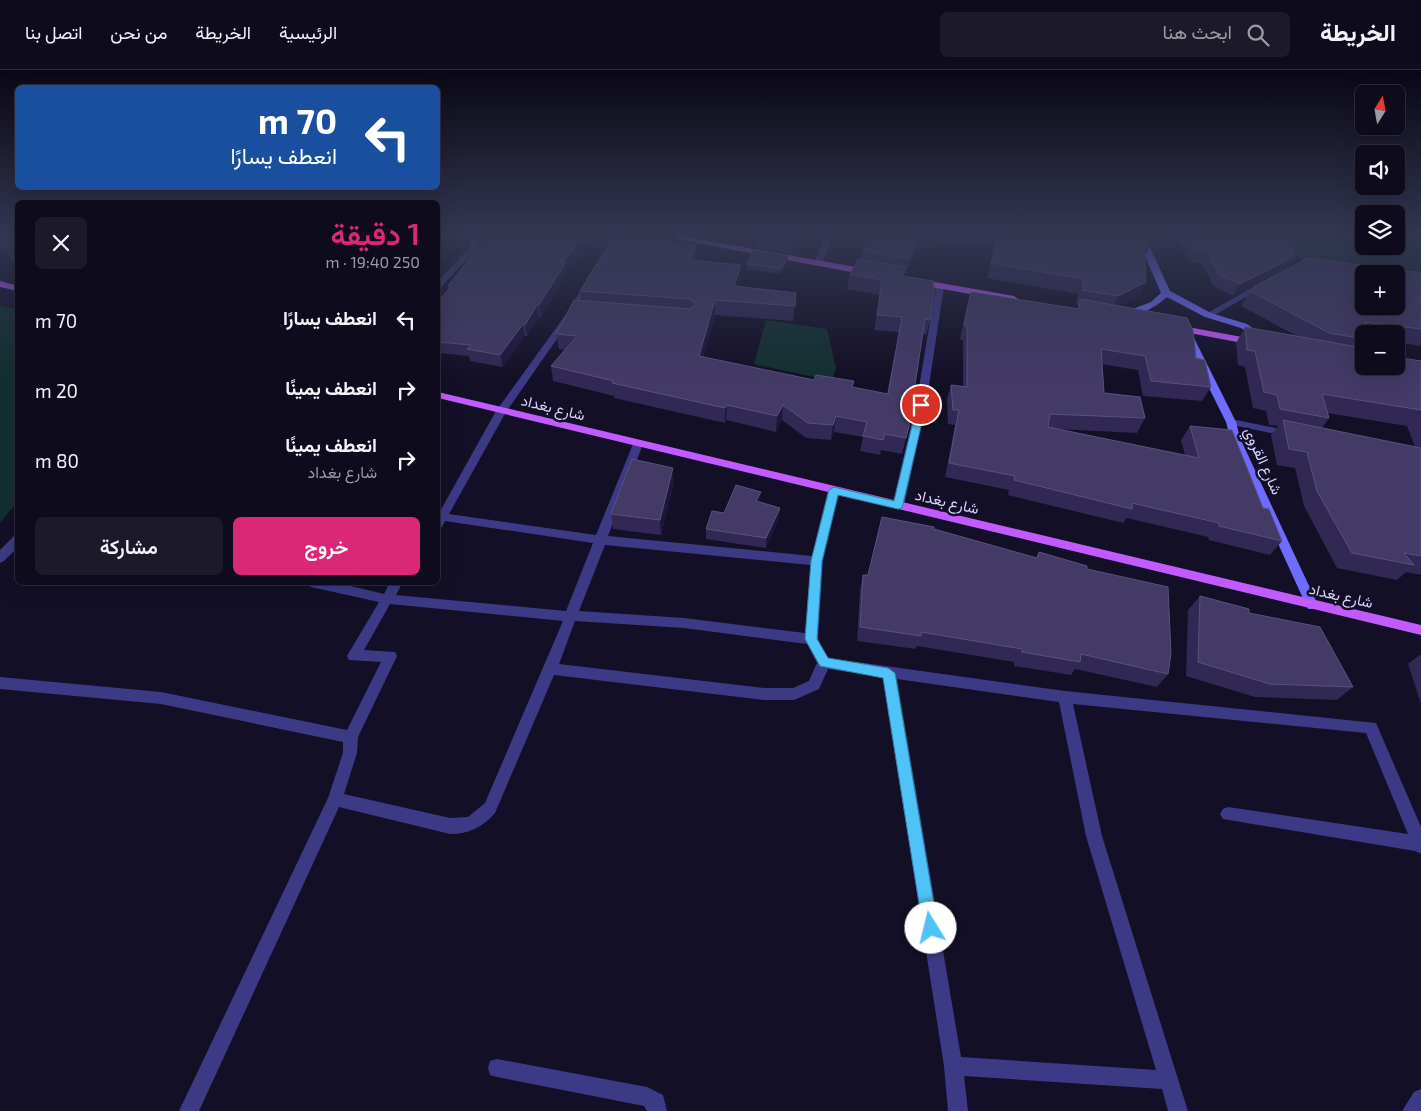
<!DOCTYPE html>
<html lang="ar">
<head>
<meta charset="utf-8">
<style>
  body { margin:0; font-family:"Exo 2",Vazirmatn,sans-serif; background:#1c1929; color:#f1f3f6; direction:rtl; height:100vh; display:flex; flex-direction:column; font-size:19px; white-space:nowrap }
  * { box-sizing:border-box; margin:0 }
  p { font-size:16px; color:#9b9ba3 }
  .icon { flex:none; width:28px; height:28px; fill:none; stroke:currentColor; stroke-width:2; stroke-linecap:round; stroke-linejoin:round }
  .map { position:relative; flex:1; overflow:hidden; direction:ltr }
  .panel { position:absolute; left:15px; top:130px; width:425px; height:385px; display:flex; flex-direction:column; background:#0e0b1c; border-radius:8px; box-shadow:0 5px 20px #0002,0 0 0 1px #2e2b3b; direction:rtl }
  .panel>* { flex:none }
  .top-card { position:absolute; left:15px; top:15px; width:425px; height:105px; border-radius:8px; box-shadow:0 5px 20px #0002,0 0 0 1px #2e2b3b; direction:rtl; background:#1a4fa0; color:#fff; overflow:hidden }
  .needle { width:32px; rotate:11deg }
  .fabs { position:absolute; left:1355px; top:15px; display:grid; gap:10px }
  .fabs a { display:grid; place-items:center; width:50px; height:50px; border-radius:8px; background:#0e0b1c; box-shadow:0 5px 20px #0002,0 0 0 1px #2e2b3b; font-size:25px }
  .pin { position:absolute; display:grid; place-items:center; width:42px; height:42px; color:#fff; margin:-21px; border:2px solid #fff; border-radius:50%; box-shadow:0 1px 5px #0007 }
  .me { position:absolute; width:55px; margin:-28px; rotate:351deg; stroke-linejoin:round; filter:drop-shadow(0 0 4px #0008) }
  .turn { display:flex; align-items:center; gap:18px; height:105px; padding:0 20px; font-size:22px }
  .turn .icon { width:65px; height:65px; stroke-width:2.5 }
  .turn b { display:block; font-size:35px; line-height:42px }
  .round { display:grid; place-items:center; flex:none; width:52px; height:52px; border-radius:8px; background:#1c1929 }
  .summary { display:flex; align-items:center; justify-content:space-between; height:85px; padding:0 20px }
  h1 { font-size:30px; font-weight:600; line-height:38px; color:#db2777 }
  .button { display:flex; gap:10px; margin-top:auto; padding:10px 20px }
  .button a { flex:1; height:58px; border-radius:8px; background:#db2777; color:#fff; font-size:20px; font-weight:600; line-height:58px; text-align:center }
  .button a+a { background:#1c1929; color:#f1f3f6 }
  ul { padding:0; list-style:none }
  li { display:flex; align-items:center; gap:15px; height:70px; padding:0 20px }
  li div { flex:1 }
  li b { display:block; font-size:19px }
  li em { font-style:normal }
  header { display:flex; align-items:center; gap:30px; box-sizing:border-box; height:70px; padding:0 25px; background:#0e0b1c; border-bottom:1px solid #2e2b3b }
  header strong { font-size:24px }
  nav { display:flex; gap:28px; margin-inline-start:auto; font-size:18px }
  .search { width:350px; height:45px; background:#1c1929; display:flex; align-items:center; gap:12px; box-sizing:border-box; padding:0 18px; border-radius:8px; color:#9b9ba3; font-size:19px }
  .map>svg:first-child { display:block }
</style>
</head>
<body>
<header>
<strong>الخريطة</strong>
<div class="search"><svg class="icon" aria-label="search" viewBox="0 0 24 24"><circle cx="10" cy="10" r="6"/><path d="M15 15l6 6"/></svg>ابحث هنا</div>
<nav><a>الرئيسية</a><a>الخريطة</a><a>من نحن</a><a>اتصل بنا</a></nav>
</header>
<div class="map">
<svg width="1421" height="1041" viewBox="0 0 1421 1041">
  <rect width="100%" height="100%" fill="#130f26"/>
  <!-- green -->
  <g fill="#12302f">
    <path d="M1280,162H1364V176H1396V162H1414L1421,170V209L1396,204L1311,196L1288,179Z"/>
    <path d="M0,236L18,239L17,433L0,453Z"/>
    <path d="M766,250L827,259L836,298L832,311L754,294Z"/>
  </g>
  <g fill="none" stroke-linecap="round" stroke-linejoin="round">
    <!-- street -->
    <g fill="#3d3a85" fill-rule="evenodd">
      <path d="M466,162H474L479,176L441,217H438V211L471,176Z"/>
      <path d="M615,162H623L577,240L506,342L449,444L596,465L633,374L638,371L643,374L608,466L812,486L828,420L830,417H838L840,420L823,491L818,569L828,588L1065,621L1376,653L1421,757V784L1415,781L1223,749L1220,744L1223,739L1228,737L1408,764L1366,663L1073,634L1102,766L1188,1041H1168L1162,1019L964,1006L968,1041H948L944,996L883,607L828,599L819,619L794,630H764L554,605L495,743C483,757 469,764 450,764L339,737L199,1041H179L328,728L343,683V672L161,634L0,619V607L161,622L347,660L381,592L349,590L347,586L379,532L311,517L305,512H334L384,524L390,512H403L396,525L566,541L593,473L445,451L442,457L438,458V445L496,341L569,240ZM605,475L811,495L805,563L684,548L579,541ZM390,534L563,551L485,733L468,747L450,748L344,724L357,683L358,667L397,586L395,582L364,580ZM575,551L684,558L807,574L817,593L809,611L793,618H764L559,594ZM897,609L1059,632L1086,766L1156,1000L961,987Z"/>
      <path d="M826,162H834L822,194L815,196L814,194Z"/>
      <path d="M18,164V170L0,180V174Z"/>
      <path d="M940,213L944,216L926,335L904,436L898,440L892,436L916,335L936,216Z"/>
      <path d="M1260,213L1267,215L1211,247L1204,245Z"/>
      <path d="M1231,349L1291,361L1296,364L1291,367L1227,354V350Z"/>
      <path d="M18,465V477L4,491L0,493V480L14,466Z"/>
      <path d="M497,989L647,1017L663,1025L667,1041H647L644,1036L497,1007L490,1005L488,998L490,991Z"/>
      <path d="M1421,1019V1041H1402L1414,1022Z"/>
    </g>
    <!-- secondary -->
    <g fill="#6f6bff" fill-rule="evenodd">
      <path d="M1135,162H1143L1170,221L1211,243L1247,254L1262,265V269H1256L1241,258L1205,247L1167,227C1157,236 1136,249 1122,247V243L1151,232L1161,223Z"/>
      <path d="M1188,263L1193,266L1236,352L1240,368L1318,535L1316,539H1308L1306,535L1230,368L1226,352L1183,266Z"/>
    </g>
    <!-- primary -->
    <g fill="#c25bff" fill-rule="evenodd">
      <path d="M639,162H658L867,199L871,202L867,205Z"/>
      <path d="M918,209L1014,226L1018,229L1014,232L915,214V210Z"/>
      <path d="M0,211L18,216V221L0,217Z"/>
      <path d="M1177,255L1253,269L1258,272L1253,275L1174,260L1172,258Z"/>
      <path d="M438,322L1421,555V565L438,328Z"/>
    </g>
  </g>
  <!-- wall -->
  <g fill="#312854" fill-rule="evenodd">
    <path d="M18,162V190L11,189L2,175Z"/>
    <path d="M490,162H588L589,168L575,191L567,199V203L541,247H539L527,266H525L503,297L470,291L469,286L440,283V280H438V232L449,218L448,216Z"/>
    <path d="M626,162H682L681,164H676V171L674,173L696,189V190L740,210L738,216L796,223L793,251L715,245L703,287L814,310L887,324L899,262L874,260L880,225L847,219L850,204L861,189L862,181L871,165L859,164V162H1146L1151,172L1145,186L1146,212L1139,227L1120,236L1196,288L1211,317L1202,331L1143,326L1138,300L1102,294L1104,323L1145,348L1137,363L1056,359L1185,385L1181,370L1190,356L1263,438L1282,471L1270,485L1209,470L1208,467L1127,448L1123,453L1008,425L1009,420L945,407L955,355L948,354L947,329L951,315L963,317V270L960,269L967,236L971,222L1077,239L1078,235H1076L1078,224L987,208L996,174L922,169L906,204H904V206L930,250L926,265L923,264L913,328L916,329L902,384L881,380L880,385L860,381L863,367L834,362L831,370L806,368L782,350L776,362L726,350L725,353L614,328V326L553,311L551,296L565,280L559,279L556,264L581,230L580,221L605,192Z"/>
    <path d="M803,162L792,184L757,178V163Z"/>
    <path d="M1176,162H1279L1295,186L1288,197L1233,226L1213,216L1202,193L1189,192Z"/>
    <path d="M788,186V191L781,204L746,199L747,194Z"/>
    <path d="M1421,203V276L1396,272V264H1364V296L1421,291V505L1406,502L1397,510L1337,498L1304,436L1295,398L1277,395L1271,365L1278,356L1269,355L1266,341L1253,338L1245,297L1238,295L1236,273L1245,257L1297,266L1241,236L1253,217ZM1327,343L1407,356L1415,377L1322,358L1329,348Z"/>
    <path d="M674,413L661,465L613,459L611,444Z"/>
    <path d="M760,432L780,438L779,448L766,478L706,469V459L724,443Z"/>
    <path d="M934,459L1036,488L1039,482L1087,499L1168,604L1157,617L1075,599L1071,605L1014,596V592L917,576L916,579L857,571L860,519L863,505H868Z"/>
    <path d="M1200,526L1249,543L1353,617L1337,630L1255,627L1186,606L1188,540Z"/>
    <path d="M1421,584V634L1408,594Z"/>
  </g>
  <!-- shaded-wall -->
  <g fill="#1d163a">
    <path d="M584,162H588L589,168L575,191L567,199V203L541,247L539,235L562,192Z"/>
    <path d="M671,162H676V171L673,175V182L667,167Z"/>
    <path d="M797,162H803L792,184L793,170Z"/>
    <path d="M922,162H924L922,169L906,204L909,189Z"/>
    <path d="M447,164L451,178L438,196V176Z"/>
    <path d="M696,175V189L691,204V190Z"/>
    <path d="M788,186V191L781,204V199Z"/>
    <path d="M1295,186L1288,197L1233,226L1240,214Z"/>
    <path d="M741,195L740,210L734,231V216Z"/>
    <path d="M1146,212L1139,227L1111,241L1118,226Z"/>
    <path d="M715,230V245L699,301V286Z"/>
    <path d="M537,235L539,247L527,266L525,255Z"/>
    <path d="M523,254L525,266L503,297L500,285Z"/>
    <path d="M727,335L726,350L725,353V338Z"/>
    <path d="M783,335L782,350L776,362L777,346Z"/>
    <path d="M836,346L834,362L831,370L833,355Z"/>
    <path d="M673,398L674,413L661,465L660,450Z"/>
    <path d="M761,422L760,432L756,431Z"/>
    <path d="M780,438L779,448L766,478V468Z"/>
  </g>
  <!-- building -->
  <g fill="#433a66" stroke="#5a527e" fill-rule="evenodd">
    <path d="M2,162H18V179L2,175L0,163Z"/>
    <path d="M438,162L447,164L438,176Z"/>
    <path d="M490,162H584L573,180L562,192H566L539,235H537L525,255L523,254L500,285L467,279L471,275L438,272V232L451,216H448Z"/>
    <path d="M626,162H671L667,167L672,168L670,172L696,175L691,190L741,195L734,216L796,223L795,236L715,230L699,286L814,310L816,305L854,311L852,317L888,324L902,247L877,245L882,210L850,204L858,189L906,197L902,206L933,211L934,220L930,250L925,249L913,328L916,329L906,368L885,364L883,370L863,366L867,352L836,346L833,355L808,353L783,335L777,346L727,335L725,338L612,313L614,311L551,296L577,266L556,264L574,230L690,239L696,234L690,229L580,221L598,192H605Z"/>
    <path d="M758,162H797L793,170L757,163Z"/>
    <path d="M872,162H922L909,189L862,181Z"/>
    <path d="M999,162H1146L1151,172H1144L1146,212L1118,226L1082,220L1084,209L991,193Z"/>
    <path d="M1187,162H1279L1286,170L1295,186L1240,214L1219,205L1208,181H1195Z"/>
    <path d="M753,180L788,186L781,199L747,194Z"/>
    <path d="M1308,188L1421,203V259L1365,252L1370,264H1364V269L1329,263L1250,221L1255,218L1253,217ZM1364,204H1396V236H1364Z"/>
    <path d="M971,222L1079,239L1080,229L1187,248L1193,260L1196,288L1205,290L1211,317L1151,311L1145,286L1101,279L1104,323L1140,327L1145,348L1050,344L1048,357L1199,388L1190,356L1232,360L1263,438L1269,439L1282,471L1219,456V453L1132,433V439L1014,410L1015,406L949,393L959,340H953L951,315L967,317V256L964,255Z"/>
    <path d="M1245,257L1364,278V296H1396V287L1421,291V340L1322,324L1329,348L1280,339L1277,325L1264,322L1255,281L1247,280Z"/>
    <path d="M1283,350L1421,378V486L1404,483L1414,495L1352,483L1317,421L1307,382L1289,379Z"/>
    <path d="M632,389L673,398L660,450L611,444Z"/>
    <path d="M736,415L761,422L756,431L780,438L766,468L706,459L712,441L724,443Z"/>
    <path d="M882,447L934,457V459L1037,488L1039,482L1087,496V499L1168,517L1171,584L1168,604L1081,584L1080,592L1022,582V579L921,562V566L860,557L863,505H868Z"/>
    <path d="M1200,526L1249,539V543L1320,557L1353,617L1270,614L1198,592Z"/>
  </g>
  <!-- sky -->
  <linearGradient id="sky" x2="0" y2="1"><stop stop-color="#0a0815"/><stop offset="0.53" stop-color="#333752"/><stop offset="1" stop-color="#333752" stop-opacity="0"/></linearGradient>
  <rect width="1421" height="308" fill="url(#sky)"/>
  <!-- route -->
  <path fill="#4fc3f7" stroke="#337fa1" d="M921,332L926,335L902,438L898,439L838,425L822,491L817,569L828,588L888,598L895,603L938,858L936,864L931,866L925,864L923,858L883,608L820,596L805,569L811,491L829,420L834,417L894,431L917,335Z"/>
  <g text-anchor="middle" stroke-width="5" stroke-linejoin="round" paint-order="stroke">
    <!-- street labels -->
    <g font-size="15" fill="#d9d4ff" stroke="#130f26">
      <text transform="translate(553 338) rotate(14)" y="5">شارع بغداد</text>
      <text transform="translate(1263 391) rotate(66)" y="5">شارع القروي</text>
      <text transform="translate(947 432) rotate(13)" y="5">شارع بغداد</text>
      <text transform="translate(1341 526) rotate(13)" y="5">شارع بغداد</text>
    </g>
  </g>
</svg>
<div class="fabs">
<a><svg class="needle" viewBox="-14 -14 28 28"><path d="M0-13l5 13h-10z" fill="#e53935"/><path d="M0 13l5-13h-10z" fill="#9b9ba3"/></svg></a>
<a><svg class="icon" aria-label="sound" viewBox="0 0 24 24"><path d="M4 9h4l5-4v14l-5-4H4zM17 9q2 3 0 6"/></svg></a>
<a><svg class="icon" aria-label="layers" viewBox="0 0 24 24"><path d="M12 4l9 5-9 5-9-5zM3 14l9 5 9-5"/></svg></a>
<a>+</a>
<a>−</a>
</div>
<div class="pin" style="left:921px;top:335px;background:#d93025"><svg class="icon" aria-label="arrive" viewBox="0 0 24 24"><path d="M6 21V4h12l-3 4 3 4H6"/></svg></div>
<svg class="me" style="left:931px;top:858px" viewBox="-20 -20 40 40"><circle r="19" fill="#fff"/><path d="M0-13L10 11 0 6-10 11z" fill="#4fc3f7"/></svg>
<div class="top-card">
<div class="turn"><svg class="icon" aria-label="left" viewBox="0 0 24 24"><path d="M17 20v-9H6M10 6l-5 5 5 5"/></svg><div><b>70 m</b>انعطف يسارًا</div></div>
</div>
<section class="panel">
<div class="summary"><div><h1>1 دقيقة</h1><p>250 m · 19:40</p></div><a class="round"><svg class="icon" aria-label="close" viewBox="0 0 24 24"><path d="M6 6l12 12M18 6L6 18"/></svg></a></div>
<ul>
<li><svg class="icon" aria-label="left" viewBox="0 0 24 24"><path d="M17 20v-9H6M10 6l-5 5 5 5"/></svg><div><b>انعطف يسارًا</b></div><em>70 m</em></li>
<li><svg class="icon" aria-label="right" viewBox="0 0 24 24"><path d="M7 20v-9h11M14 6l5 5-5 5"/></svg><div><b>انعطف يمينًا</b></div><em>20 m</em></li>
<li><svg class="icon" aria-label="right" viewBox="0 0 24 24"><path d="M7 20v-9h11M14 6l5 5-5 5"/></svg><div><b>انعطف يمينًا</b><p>شارع بغداد</p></div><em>80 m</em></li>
</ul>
<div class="button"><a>خروج</a><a>مشاركة</a></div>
</section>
</div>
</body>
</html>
